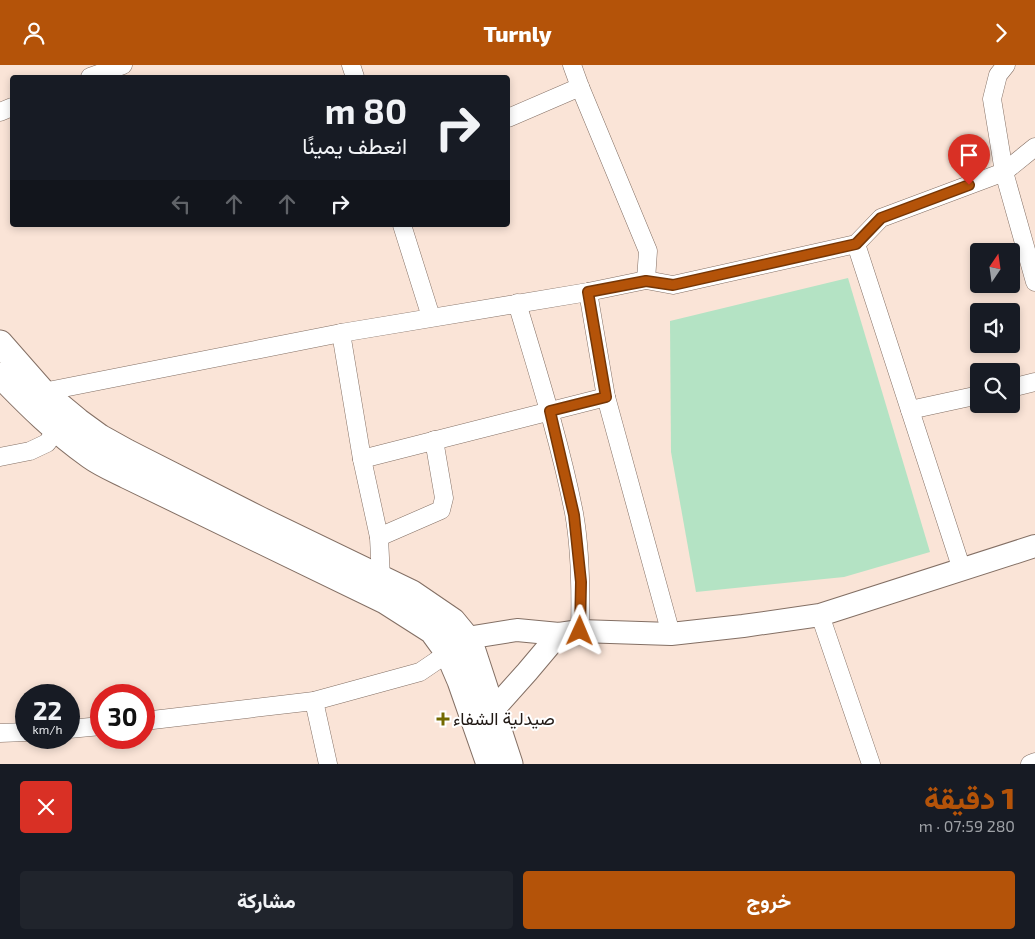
<!DOCTYPE html>
<html lang="ar">
<head>
<meta charset="utf-8">
<style>
  body { margin:0; font-family:"Exo 2",Vazirmatn,sans-serif; background:#20242c; color:#f1f3f6; direction:rtl; height:100vh; display:flex; flex-direction:column; font-size:19px; white-space:nowrap }
  * { box-sizing:border-box; margin:0 }
  p { font-size:16px; color:#9ea1a6 }
  .icon { flex:none; width:28px; height:28px; fill:none; stroke:currentColor; stroke-width:2; stroke-linecap:round; stroke-linejoin:round }
  .map { position:relative; height:699px; overflow:hidden; direction:ltr }
  .sheet { display:flex; flex-direction:column; background:#171b24; flex:1 }
  .sheet>* { flex:none }
  .hud { position:absolute; left:10px; top:10px; width:500px; height:152px; border-radius:5px; box-shadow:0 2px 8px #0003; direction:rtl; background:#171b24; color:#f1f3f6; overflow:hidden }
  .needle { width:32px; rotate:13deg }
  .controls { position:absolute; left:970px; top:178px; display:grid; gap:10px }
  .controls a { display:grid; place-items:center; width:50px; height:50px; border-radius:5px; background:#171b24; box-shadow:0 2px 8px #0003; font-size:25px }
  .speed { position:absolute; left:15px; top:619px; display:flex; gap:10px; font-size:25px; font-weight:700; text-align:center }
  .speed>* { display:grid; place-content:center; width:65px; height:65px; border-radius:50%; background:#171b24; box-shadow:0 2px 8px #0003; line-height:1 }
  .speed small { font-size:12px; font-weight:400 }
  .speed .limit { border:8px solid #d22; background:#fff; color:#111 }
  .pin { position:absolute; display:grid; place-items:center; width:42px; height:42px; color:#fff; margin:-51px -21px; border-radius:50% 50% 50% 0; rotate:-45deg; box-shadow:0 0 5px #0007 }
  .pin .icon { rotate:45deg }
  .me { position:absolute; width:55px; margin:-28px; rotate:1deg; stroke-linejoin:round; filter:drop-shadow(0 0 4px #0008) }
  .turn { display:flex; align-items:center; gap:18px; height:105px; padding:0 20px; font-size:22px }
  .turn .icon { width:65px; height:65px; stroke-width:2.5 }
  .turn b { display:block; font-size:35px; line-height:42px }
  .lanes { display:flex; align-items:center; height:48px; padding:0 20px; background:#0003; justify-content:center; gap:25px; direction:ltr }
  .lanes .off { opacity:.35 }
  .round { display:grid; place-items:center; flex:none; width:52px; height:52px; border-radius:5px; background:#20242c }
  .headline { display:flex; align-items:center; justify-content:space-between; height:85px; padding:0 20px }
  h1 { font-size:30px; font-weight:800; line-height:38px; color:#b45309 }
  .action { display:flex; gap:10px; margin-top:auto; padding:10px 20px }
  .action a { flex:1; height:58px; border-radius:5px; background:#b45309; color:#fff; font-size:20px; font-weight:800; line-height:58px; text-align:center }
  .action a+a { background:#20242c; color:#f1f3f6 }
  header { display:flex; justify-content:space-between; align-items:center; height:65px; padding:0 20px; background:#b45309; color:#fff; font-size:22px; font-weight:800 }
  .map>svg:first-child { display:block }
</style>
</head>
<body>
<header><svg class="icon" aria-label="forward" viewBox="0 0 24 24"><path d="M9 5l7 7-7 7"/></svg>Turnly<svg class="icon" aria-label="person" viewBox="0 0 24 24"><circle cx="12" cy="8" r="4"/><path d="M4 21q1-7 8-7t8 7"/></svg></header>
<div class="map">
<svg width="1035" height="699" viewBox="0 0 1035 699">
  <rect width="100%" height="100%" fill="#fae4d7"/>
  <!-- green -->
  <path fill="#b4e3c4" d="M848,213L930,487L844,512L696,527L671,387L670,256Z"/>
  <g fill="none" stroke-linecap="round" stroke-linejoin="round">
    <defs>
      <g id="minor">
        <path d="M351,0L355,12"/>
        <path d="M572,0L580,22L648,186L646,215"/>
        <path d="M1006,0L998,10L992,34L1004,107L1035,217"/>
        <path d="M90,12L123,0"/>
        <path d="M0,47L12,42"/>
        <path d="M508,53L580,22"/>
        <path d="M402,160L431,252"/>
        <path d="M856,179L962,505"/>
        <path d="M588,227L606,332L671,569"/>
        <path d="M517,238C538,308 560,377 574,448C581,487 581,527 580,566"/>
        <path d="M341,268L362,394L379,472L381,514"/>
        <path d="M1011,323L1035,317"/>
        <path d="M39,333L43,327L341,268L588,227L646,215L673,220L856,179L881,153L1004,107L1035,82"/>
        <path d="M910,345L979,330"/>
        <path d="M0,392L30,386L47,378L56,365"/>
        <path d="M362,394L606,332"/>
        <path d="M379,472L441,445L444,433L434,375"/>
        <path d="M820,550L871,699"/>
        <path d="M314,636L328,699"/>
        <path d="M144,656L314,636L420,607L448,588"/>
        <path d="M69,664L101,661"/>
        <path d="M0,668L26,667"/>
        <path d="M1030,699L1035,697"/>
      </g>
      <g id="tertiary">
        <path d="M453,584L467,573L517,565L559,569L580,566L671,569L743,561L820,550L1035,481"/>
        <path d="M493,645L527,607L559,569"/>
      </g>
      <g id="secondary">
        <path d="M0,278L43,327L78,356L100,372L127,387L259,454L412,528L453,556L467,573L473,586L510,699"/>
        <path d="M0,310C28,339 56,367 90,391C101,399 115,405 127,411L385,536L432,566L448,588L460,616L489,699"/>
      </g>
    </defs>
    <!-- minor casing -->
    <use href="#minor" stroke="#836f64" stroke-width="19"/>
    <!-- tertiary casing -->
    <use href="#tertiary" stroke="#836f64" stroke-width="24"/>
    <!-- secondary casing -->
    <use href="#secondary" stroke="#836f64" stroke-width="27"/>
    <!-- minor -->
    <use href="#minor" stroke="#fff" stroke-width="18"/>
    <!-- tertiary -->
    <use href="#tertiary" stroke="#fff" stroke-width="22"/>
    <!-- secondary -->
    <use href="#secondary" stroke="#fff" stroke-width="25"/>
  </g>
  <g fill="none" stroke-linecap="round" stroke-linejoin="round">
    <defs>
      <path id="route" d="M580,566L581,517L574,450L550,346L606,332L588,227L646,216L673,220L856,179L881,153L969,120"/>
    </defs>
    <!-- route casing -->
    <use href="#route" stroke="#753606" stroke-width="12"/>
    <!-- route -->
    <use href="#route" stroke="#b45309" stroke-width="9"/>
  </g>
  <!-- markers -->
  <path fill="#726900" stroke="#fff" stroke-width="2" d="M440.5 646.5h5v5h5v5h-5v5h-5v-5h-5v-5h5z"/>
  <g text-anchor="middle" stroke-width="4" stroke-linejoin="round" paint-order="stroke">
    <!-- poi labels -->
    <g font-size="18" fill="#211915" stroke="#fff" text-anchor="start">
      <text x="453" y="660">صيدلية الشفاء</text>
    </g>
  </g>
</svg>
<div class="controls">
<a><svg class="needle" viewBox="-14 -14 28 28"><path d="M0-13l5 13h-10z" fill="#e53935"/><path d="M0 13l5-13h-10z" fill="#9ea1a6"/></svg></a>
<a><svg class="icon" aria-label="sound" viewBox="0 0 24 24"><path d="M4 9h4l5-4v14l-5-4H4zM17 9q2 3 0 6"/></svg></a>
<a><svg class="icon" aria-label="search" viewBox="0 0 24 24"><circle cx="10" cy="10" r="6"/><path d="M15 15l6 6"/></svg></a>
</div>
<div class="speed"><div>22<small>km/h</small></div><div class="limit">30</div></div>
<div class="pin" style="left:969px;top:120px;background:#d93025"><svg class="icon" aria-label="arrive" viewBox="0 0 24 24"><path d="M6 21V4h12l-3 4 3 4H6"/></svg></div>
<svg class="me" style="left:580px;top:566px" viewBox="-20 -20 40 40"><path d="M0-17L14 15 0 8-14 15z" fill="#b45309" stroke="#fff" stroke-width="4"/></svg>
<div class="hud">
<div class="turn"><svg class="icon" aria-label="right" viewBox="0 0 24 24"><path d="M7 20v-9h11M14 6l5 5-5 5"/></svg><div><b>80 m</b>انعطف يمينًا</div></div>
<div class="lanes"><svg class="icon off" aria-label="left" viewBox="0 0 24 24"><path d="M17 20v-9H6M10 6l-5 5 5 5"/></svg><svg class="icon off" aria-label="ahead" viewBox="0 0 24 24"><path d="M12 20V5M6 11l6-6 6 6"/></svg><svg class="icon off" aria-label="ahead" viewBox="0 0 24 24"><path d="M12 20V5M6 11l6-6 6 6"/></svg><svg class="icon" aria-label="right" viewBox="0 0 24 24"><path d="M7 20v-9h11M14 6l5 5-5 5"/></svg></div>
</div>
</div>
<section class="sheet">
<div class="headline"><div><h1>1 دقيقة</h1><p>280 m · 07:59</p></div><a class="round" style="background:#d93025;color:#fff"><svg class="icon" aria-label="close" viewBox="0 0 24 24"><path d="M6 6l12 12M18 6L6 18"/></svg></a></div>
<div class="action"><a>خروج</a><a>مشاركة</a></div>
</section>
</body>
</html>
